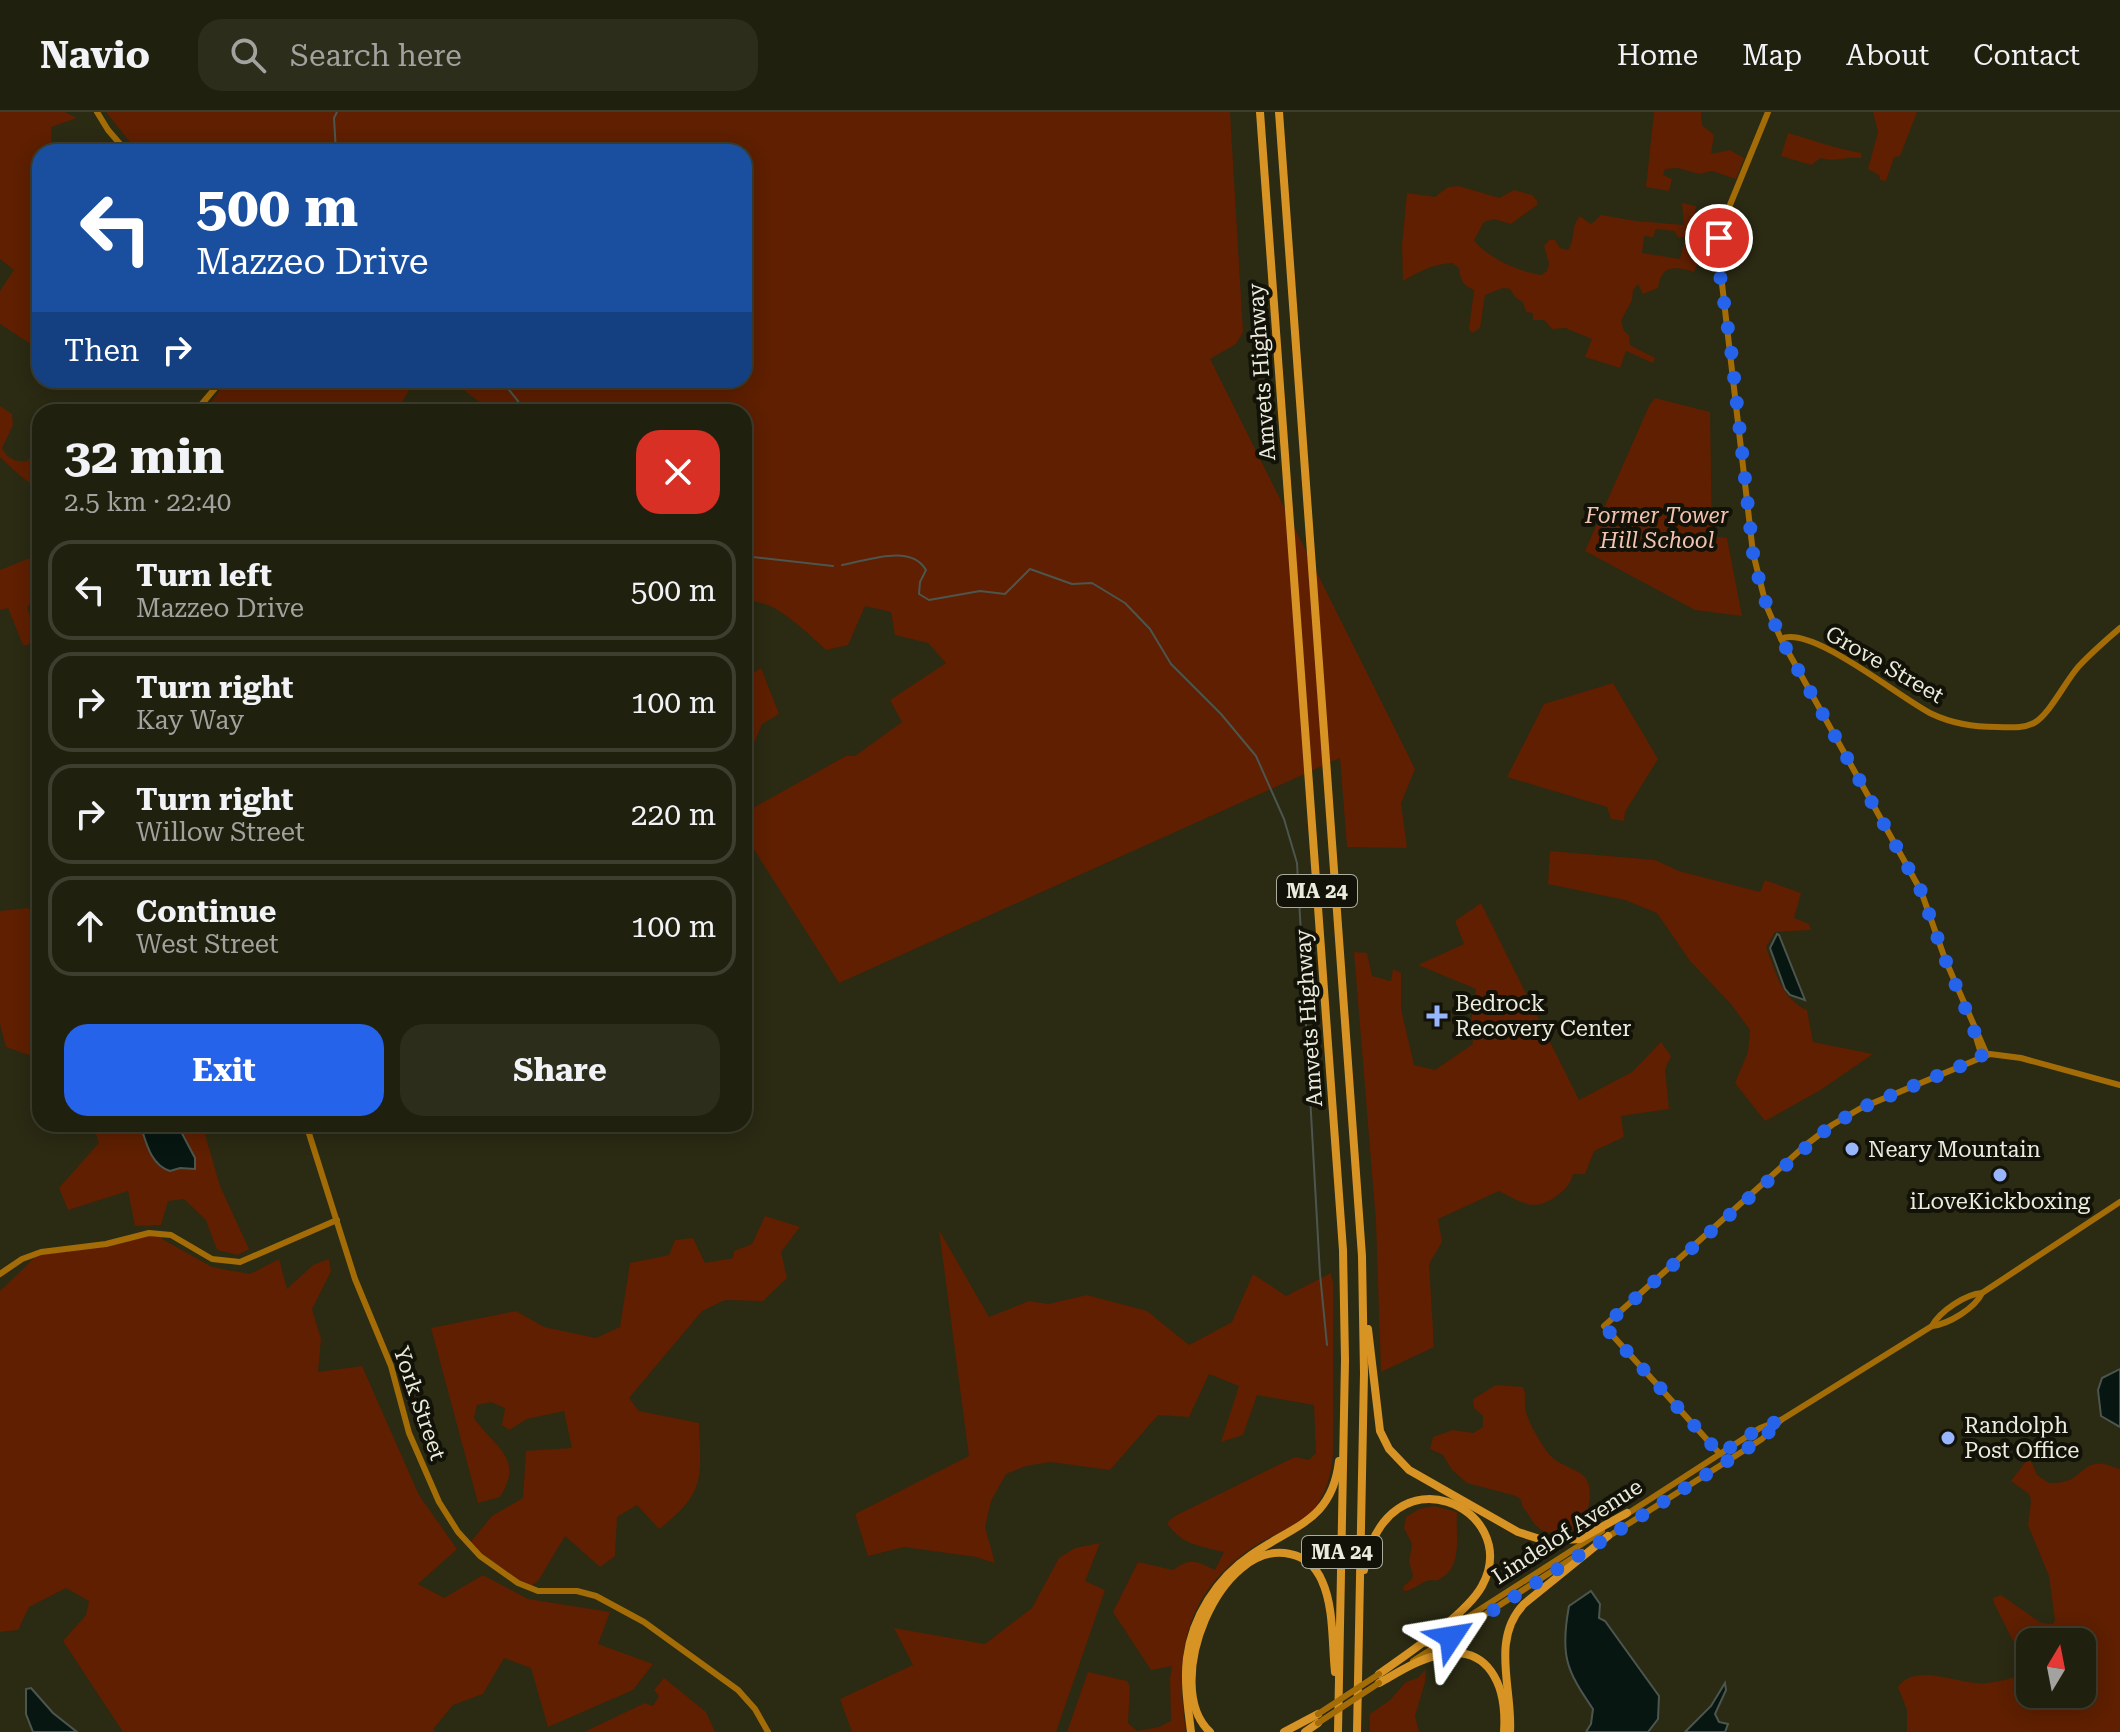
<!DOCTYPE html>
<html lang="en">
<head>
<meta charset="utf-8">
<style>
  body { margin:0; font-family:"Roboto Serif",serif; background:#2d2d1c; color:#f1f3f6; height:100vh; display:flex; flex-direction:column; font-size:30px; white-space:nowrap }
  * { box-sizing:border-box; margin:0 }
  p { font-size:26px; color:#a2a39e }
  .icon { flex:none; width:44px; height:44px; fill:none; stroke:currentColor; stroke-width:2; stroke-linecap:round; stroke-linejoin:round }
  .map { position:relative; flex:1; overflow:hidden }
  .drawer { position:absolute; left:32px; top:292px; width:720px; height:728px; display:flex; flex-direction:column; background:#20200e; border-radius:24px; box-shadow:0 4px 20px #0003,0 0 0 2px #3d3e2e }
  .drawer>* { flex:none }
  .banner { position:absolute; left:32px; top:32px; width:720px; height:244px; border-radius:24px; box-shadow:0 4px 20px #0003,0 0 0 2px #3d3e2e; background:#1a4fa0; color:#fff; overflow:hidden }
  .needle { width:52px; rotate:10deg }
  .controls { position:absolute; left:2016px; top:1516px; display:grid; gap:16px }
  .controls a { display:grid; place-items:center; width:80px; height:80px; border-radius:16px; background:#20200e; box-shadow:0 4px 20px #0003,0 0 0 2px #3d3e2e; font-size:40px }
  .pin { position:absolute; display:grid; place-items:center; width:68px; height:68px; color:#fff; margin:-34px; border:4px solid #fff; border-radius:50%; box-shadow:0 2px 8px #0007 }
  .me { position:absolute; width:88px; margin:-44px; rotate:57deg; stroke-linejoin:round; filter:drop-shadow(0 0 6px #0008) }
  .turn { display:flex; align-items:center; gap:28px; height:168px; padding:0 32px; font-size:36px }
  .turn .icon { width:104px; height:104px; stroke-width:2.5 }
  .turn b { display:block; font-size:56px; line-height:68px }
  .then { display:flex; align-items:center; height:76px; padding:0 32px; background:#0003; gap:16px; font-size:30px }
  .round { display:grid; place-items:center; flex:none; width:84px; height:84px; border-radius:24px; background:#2d2d1c }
  .headline { display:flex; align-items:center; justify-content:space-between; height:136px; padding:0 32px }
  h1 { font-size:48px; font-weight:700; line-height:60px }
  .primary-button { display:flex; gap:16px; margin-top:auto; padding:16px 32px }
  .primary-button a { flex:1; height:92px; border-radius:24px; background:#2563eb; color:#fff; font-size:32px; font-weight:700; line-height:92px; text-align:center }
  .primary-button a+a { background:#2d2d1c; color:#f1f3f6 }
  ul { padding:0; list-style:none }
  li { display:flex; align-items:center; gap:24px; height:100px; margin:0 16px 12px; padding:0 16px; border:4px solid #3d3e2e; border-radius:24px }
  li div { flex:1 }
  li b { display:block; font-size:30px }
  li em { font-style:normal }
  header { display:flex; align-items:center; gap:48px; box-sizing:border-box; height:112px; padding:0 40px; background:#20200e; border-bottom:2px solid #3d3e2e }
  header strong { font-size:38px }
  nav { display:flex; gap:44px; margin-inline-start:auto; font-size:28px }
  .search { width:560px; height:72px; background:#2d2d1c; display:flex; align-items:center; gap:20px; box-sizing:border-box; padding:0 28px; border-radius:24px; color:#a2a39e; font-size:30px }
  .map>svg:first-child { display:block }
</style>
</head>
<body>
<header>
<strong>Navio</strong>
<div class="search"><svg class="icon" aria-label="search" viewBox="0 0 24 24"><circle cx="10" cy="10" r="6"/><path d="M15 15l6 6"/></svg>Search here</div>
<nav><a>Home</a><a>Map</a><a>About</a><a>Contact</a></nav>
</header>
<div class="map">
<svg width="2120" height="1620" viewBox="0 0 2120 1620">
  <rect width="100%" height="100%" fill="#2b2a13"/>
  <!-- green -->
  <g fill="#5f1f00" fill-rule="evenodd">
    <path d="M0,0H65L77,6L51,15L52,40H40V238L0,212V179L14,158L0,147Z"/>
    <path d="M106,0H1230L1243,220L1236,232L1210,247L1415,657L1401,691L1407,736L1347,735L1340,646L839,871L744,722V701L846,644H855L902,610L890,588L946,551L928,531L895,523L891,500L865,494L848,533L826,538C810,523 793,507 774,496C764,490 752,491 744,483V300H482V292L460,275L459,270L461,268H744V40H138Z"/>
    <path d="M1654,0H1701L1702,13L1714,23L1711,42L1730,38L1744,46L1736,67L1712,59L1699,62L1678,56L1665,57L1663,63L1672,67L1669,79L1646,75Z"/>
    <path d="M1873,0H1917L1900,44L1894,45L1886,69L1880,68L1879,63L1868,57L1878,20Z"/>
    <path d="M1788,21C1813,28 1836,37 1862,41L1861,46C1843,44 1835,51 1821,46L1811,53L1781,44Z"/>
    <path d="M1459,74L1499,86L1514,78L1532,83L1537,89V93L1511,112L1494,107L1484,110L1474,128C1487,146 1520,160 1541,163L1547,159L1549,151L1544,134L1549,128H1555L1560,136L1568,138C1576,127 1570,115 1580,104L1591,112L1601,103L1636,109L1684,113L1682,91L1696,94L1692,117L1710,120L1694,160C1675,154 1661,153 1658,176L1643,182L1638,172L1633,178L1632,188L1621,209L1624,219L1629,223L1630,233L1655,246L1653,251L1626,239L1620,256L1585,245L1592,227L1565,216L1552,217L1544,208H1533V201L1526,200L1523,190L1516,186L1510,177L1503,176L1485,183L1480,216L1472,221L1469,217L1474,178C1463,174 1460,167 1459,156L1452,151C1433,152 1418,160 1403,169L1402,133L1407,81L1435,85L1448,75ZM1656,117L1675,119L1678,125H1684L1688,121L1693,123L1692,133L1684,131L1680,147L1642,141L1644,124L1653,125Z"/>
    <path d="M227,268H415L396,300H204Z"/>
    <path d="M1655,286L1710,300L1712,424L1727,426L1742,504L1695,498L1585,439L1650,292Z"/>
    <path d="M0,294L12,302L13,313L2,336C8,347 14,350 27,349L33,342L40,320V345C34,349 31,352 33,360L40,361V376C27,372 11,355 0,345Z"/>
    <path d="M40,442V488L33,489L27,495L36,523L28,533H23L8,496L0,498V458Z"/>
    <path d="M761,556L779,602L762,612L753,633L744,637V567Z"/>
    <path d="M1613,571L1658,647L1625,700L1624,709L1611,707L1607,695L1507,665L1544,592Z"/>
    <path d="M1550,739L1655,748L1679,759L1760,780L1765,768L1801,781L1794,806L1809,812L1811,818L1775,820L1766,835C1776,860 1781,887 1807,898L1813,930L1873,942L1819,979L1765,1009L1735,971L1748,940L1750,918L1731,892L1690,849L1657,801L1625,788L1548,772Z"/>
    <path d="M1481,791L1579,988L1632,960L1661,930L1671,944L1665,957L1669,997L1621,1004L1624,1025L1594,1039L1585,1062H1573C1570,1073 1566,1076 1558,1083C1535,1101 1523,1091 1499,1079L1438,1107L1442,1130L1429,1152L1434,1235L1381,1260L1376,1110L1354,840L1367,841L1372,864L1391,869L1393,857L1401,861V897L1414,953L1435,958L1473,932L1471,910L1476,877L1418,853L1464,832L1455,809Z"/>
    <path d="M28,796L40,804V947L6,935L0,912V799Z"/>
    <path d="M93,1012H202L220,1074L249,1137L238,1143L217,1138L206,1108L184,1087L168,1089L161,1113L135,1114L128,1079L68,1098L59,1076L99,1031Z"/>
    <path d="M765,1104L800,1115L781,1140L787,1166L763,1189L725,1188L702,1199L629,1286L639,1299L699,1311C701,1366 706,1381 659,1417L637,1393L617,1405L615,1444L600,1455L565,1424L538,1469L529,1476L469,1432L492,1404L523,1386L526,1339L572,1336L564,1299L527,1307L509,1318L502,1313L505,1296L491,1290L477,1293L474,1306C495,1336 525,1346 500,1385L478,1391L431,1216L516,1199L544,1215L596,1226L620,1215L630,1151L669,1143L675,1128L693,1126L705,1151L733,1146L734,1139L752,1132Z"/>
    <path d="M939,1118L989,1205L1029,1189L1048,1192L1087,1183L1147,1199L1189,1233L1232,1210L1253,1162L1286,1184L1331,1161L1333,1171C1333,1214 1333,1257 1333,1299C1333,1320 1335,1346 1329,1366C1327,1375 1321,1386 1317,1394C1306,1411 1278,1420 1261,1430C1185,1477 1174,1538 1186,1620H1067L1088,1560L1127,1569L1130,1574L1128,1611L1137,1619L1159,1615L1171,1609L1170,1566L1172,1554L1151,1558L1113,1500L1138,1450L1173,1458C1191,1445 1196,1449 1215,1458L1224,1440C1202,1435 1180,1432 1167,1411L1175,1404L1270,1357L1295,1345L1309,1348L1316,1341L1314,1293L1257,1283L1243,1323L1221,1330L1239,1274L1209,1262L1189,1305L1158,1303L1110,1358L1050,1350L1026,1354L1006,1362L991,1389L985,1415L995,1451L976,1445L904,1435L868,1444L855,1402L969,1344Z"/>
    <path d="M142,1120L162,1124V1127L212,1155L250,1162L279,1147L287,1177L313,1153L329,1147L331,1159L312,1197L321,1227L318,1260L362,1254L419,1383L457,1437L418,1472L444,1486L483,1463L528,1487L610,1500L598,1532L653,1552L633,1578L548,1615L531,1556L504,1546L483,1582L453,1593L433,1617L436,1620H123L63,1529L86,1503L89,1489L66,1476L29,1495L18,1518L0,1520V1179L34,1146V1141L109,1129Z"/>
    <path d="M1496,1273L1523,1275C1527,1283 1524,1291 1526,1300C1529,1311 1537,1324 1543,1334C1564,1369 1602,1344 1586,1406L1570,1419C1551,1422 1540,1423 1530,1405C1526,1398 1522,1397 1521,1388L1516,1384L1467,1371L1452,1358L1443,1343L1430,1337L1433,1325L1453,1318L1473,1321L1483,1315V1304L1474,1296L1473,1287Z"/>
    <path d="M2027,1348L2031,1349L2037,1363L2049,1371C2080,1372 2077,1356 2095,1352C2104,1350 2112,1355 2120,1357V1620H1907V1598L1898,1575C1914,1551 1954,1570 1977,1571C1992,1572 2013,1567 2027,1560L2030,1552V1582H2082V1530H2030V1549L2012,1527L1994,1491L1993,1486L2001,1483L2041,1511L2053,1512L2055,1508L2049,1464L2028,1413L2031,1389L2029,1382L2011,1369Z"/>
    <path d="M1434,1394L1457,1400C1455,1422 1464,1454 1440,1467C1432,1471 1435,1466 1427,1469C1418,1472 1414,1478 1404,1479L1403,1475L1412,1467L1413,1463L1409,1450L1412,1432L1404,1416L1406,1405L1419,1397Z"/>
    <path d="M1100,1431L1085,1469L1105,1478L1056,1620H852L840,1587L913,1553L894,1516L985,1532L1032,1496L1059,1446L1075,1436Z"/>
    <path d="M1426,1557L1425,1570L1415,1604L1419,1620H1370V1602L1390,1588L1406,1570L1418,1566Z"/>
    <path d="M664,1566L706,1600L715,1620H584L645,1591L653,1594L659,1584L654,1578Z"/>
  </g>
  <!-- water -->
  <g fill="#071611" stroke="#4c564e" stroke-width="2">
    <path d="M1777,822L1779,823L1805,888L1790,883L1785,877L1770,836Z"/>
    <path d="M140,1012H177L195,1046V1057L180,1056L170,1059C150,1053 146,1029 140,1012Z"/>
    <path d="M2120,1257V1315L2101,1304L2098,1278L2102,1266Z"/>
    <path d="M1591,1479L1600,1492L1599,1506L1605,1509L1659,1584L1658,1607L1648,1620H1586L1591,1612L1593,1597C1566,1558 1560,1543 1569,1494Z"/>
    <path d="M1725,1571L1726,1578L1715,1602L1719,1610L1728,1612L1725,1620H1685L1711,1594Z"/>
    <path d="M31,1576L53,1601L77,1620H33L26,1602V1577Z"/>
  </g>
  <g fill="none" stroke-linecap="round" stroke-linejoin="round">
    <!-- stream -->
    <g stroke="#4c564e" stroke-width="2">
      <path d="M336,40L334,6L337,0"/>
      <path d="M501,268L518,289L521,300"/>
      <path d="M744,444L833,454"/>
      <path d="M842,453C866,449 911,431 926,458L920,470L919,482L929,488L980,479L1005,482L1030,457L1072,472L1092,471L1125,491L1150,517L1171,552L1221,602L1256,644L1284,707L1297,751L1320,1162L1327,1233"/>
    </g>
    <!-- secondary -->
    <g stroke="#a36c06" stroke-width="6">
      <path d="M97,0L108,18L127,40"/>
      <path d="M1768,0L1723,110L1718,137L1753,441L1766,493L1781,527L1921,779L1945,847L1987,943"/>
      <path d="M195,300L222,268"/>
      <path d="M1781,527C1811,512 1901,587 1932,602C1953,612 1974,615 1997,615C2009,615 2023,617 2034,611C2050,602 2066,568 2079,554C2092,540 2106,528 2120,516"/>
      <path d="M1975,922L1982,945"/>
      <path d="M306,1012L355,1167L391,1254L409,1321L439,1390L458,1420L480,1444L518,1471L538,1479H577L596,1484L644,1510L738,1578L755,1597L768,1620"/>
      <path d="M0,1162L22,1147L41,1140L106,1132L149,1121L171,1123L212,1147L240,1150L337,1108"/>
      <path d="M1932,1214C1940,1199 1966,1182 1982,1181L2120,1090"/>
      <path d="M1720,1342L1604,1214L1807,1032L1832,1013L1861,996L1990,942L2021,946L2120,973"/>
      <path d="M1624,1404L1760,1316L1781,1308L1932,1214C1949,1212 1975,1196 1982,1181"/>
      <path d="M1606,1426L1762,1327L1781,1308"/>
      <path d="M1426,1532L1602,1419"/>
      <path d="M1413,1549L1582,1440"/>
    </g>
    <!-- highway -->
    <g stroke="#d79424" stroke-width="8">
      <path d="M1260,0L1343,1138L1345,1248L1338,1620"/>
      <path d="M1279,0L1362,1144L1364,1261L1357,1620"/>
      <path d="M1368,1217L1380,1319L1389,1337L1409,1358L1518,1420L1546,1429L1580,1427L1627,1401"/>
      <path d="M1364,1458C1387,1333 1524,1396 1482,1474C1466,1503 1407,1542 1379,1562"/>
      <path d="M1379,1571C1397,1561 1415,1549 1435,1544C1490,1529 1507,1575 1504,1620"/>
      <path d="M1191,1620C1188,1595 1184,1570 1187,1546C1192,1505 1217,1466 1251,1443C1294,1413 1332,1409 1339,1349"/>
      <path d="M1210,1620C1160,1574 1220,1426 1290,1442C1305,1445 1316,1455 1322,1469C1334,1495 1332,1532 1335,1560"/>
      <path d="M1284,1620L1318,1602"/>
      <path d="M1305,1620L1318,1611"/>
      <path d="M1510,1620C1513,1578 1490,1527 1524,1492L1608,1424"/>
    </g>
    <!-- secondary-bridge -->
    <g stroke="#a36c06" stroke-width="6">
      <path d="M1318,1602L1379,1562"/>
      <path d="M1318,1611L1379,1571"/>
    </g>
  </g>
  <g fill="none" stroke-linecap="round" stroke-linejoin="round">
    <!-- route -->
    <path stroke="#2563eb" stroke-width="14" stroke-dasharray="0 25.2" d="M1451,1525L1762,1327L1781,1308L1760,1316L1720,1342L1604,1214L1828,1016L1861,996L1982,945L1973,915L1945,847L1921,779L1781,527L1762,481L1753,441L1731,237L1719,156V126"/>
  </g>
  <!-- markers -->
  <g fill="#97b6fd" stroke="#131208" stroke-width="3">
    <path d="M1433 892h8v8h8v8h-8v8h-8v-8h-8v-8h8z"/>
    <circle cx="1852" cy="1037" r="8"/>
    <circle cx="2000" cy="1063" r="8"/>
    <circle cx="1948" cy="1326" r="8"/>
  </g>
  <g text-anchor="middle" stroke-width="8" stroke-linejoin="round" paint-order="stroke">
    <!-- shield labels -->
    <g fill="#131208" stroke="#abab9e" stroke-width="2">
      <rect x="1277" y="763" width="80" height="32" rx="6"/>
      <rect x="1302" y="1424" width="80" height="32" rx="6"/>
    </g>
    <g font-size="20" font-weight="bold" fill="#ececde">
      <text x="1317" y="786">MA 24</text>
      <text x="1342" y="1447">MA 24</text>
    </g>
    <!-- street labels -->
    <g font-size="22" fill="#ececde" stroke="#131208">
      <text transform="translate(1261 260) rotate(-94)" y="8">Amvets Highway</text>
      <text transform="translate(1885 552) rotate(30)" y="8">Grove Street</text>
      <text transform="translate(1308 906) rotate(-94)" y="8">Amvets Highway</text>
      <text transform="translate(420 1291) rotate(71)" y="8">York Street</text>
      <text transform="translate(1567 1419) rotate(-33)" y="8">Lindelof Avenue</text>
    </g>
    <!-- park labels -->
    <g font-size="22" font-style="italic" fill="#f2c3b1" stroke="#131208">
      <text x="1657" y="411">Former Tower<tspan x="1657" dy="25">Hill School</tspan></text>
    </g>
    <!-- poi labels -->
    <g font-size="22" fill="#ececde" stroke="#131208" text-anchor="start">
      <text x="1455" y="899">Bedrock<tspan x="1455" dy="25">Recovery Center</tspan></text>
      <text x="1868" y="1045">Neary Mountain</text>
      <text x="2000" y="1097" text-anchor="middle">iLoveKickboxing</text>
      <text x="1964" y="1321">Randolph<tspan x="1964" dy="25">Post Office</tspan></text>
    </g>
  </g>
</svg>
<div class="controls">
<a><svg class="needle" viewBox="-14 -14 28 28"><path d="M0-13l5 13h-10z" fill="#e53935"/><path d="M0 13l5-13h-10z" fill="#a2a39e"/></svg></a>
</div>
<div class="pin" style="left:1719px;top:126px;background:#d93025"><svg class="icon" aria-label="arrive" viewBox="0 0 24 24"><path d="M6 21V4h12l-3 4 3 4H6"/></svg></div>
<svg class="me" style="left:1451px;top:1525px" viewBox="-20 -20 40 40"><path d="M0-17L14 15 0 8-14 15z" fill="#2563eb" stroke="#fff" stroke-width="4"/></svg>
<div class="banner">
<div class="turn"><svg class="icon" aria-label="left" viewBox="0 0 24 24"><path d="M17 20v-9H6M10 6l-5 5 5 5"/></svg><div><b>500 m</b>Mazzeo Drive</div></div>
<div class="then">Then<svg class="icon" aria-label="right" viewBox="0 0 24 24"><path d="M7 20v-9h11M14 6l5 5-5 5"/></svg></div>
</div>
<section class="drawer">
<div class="headline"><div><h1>32 min</h1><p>2.5 km · 22:40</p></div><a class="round" style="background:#d93025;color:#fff"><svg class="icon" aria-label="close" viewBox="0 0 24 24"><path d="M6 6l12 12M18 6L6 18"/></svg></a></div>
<ul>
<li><svg class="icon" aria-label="left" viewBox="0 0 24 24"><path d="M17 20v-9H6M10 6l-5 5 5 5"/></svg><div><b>Turn left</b><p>Mazzeo Drive</p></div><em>500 m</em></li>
<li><svg class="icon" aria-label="right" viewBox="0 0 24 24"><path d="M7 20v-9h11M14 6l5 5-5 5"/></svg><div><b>Turn right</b><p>Kay Way</p></div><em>100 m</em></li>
<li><svg class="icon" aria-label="right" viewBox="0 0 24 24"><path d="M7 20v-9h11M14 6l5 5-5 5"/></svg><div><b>Turn right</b><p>Willow Street</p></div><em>220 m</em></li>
<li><svg class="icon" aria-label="ahead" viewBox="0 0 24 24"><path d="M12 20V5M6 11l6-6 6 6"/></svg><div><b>Continue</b><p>West Street</p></div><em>100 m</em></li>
</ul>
<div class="primary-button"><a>Exit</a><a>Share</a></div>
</section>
</div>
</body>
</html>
